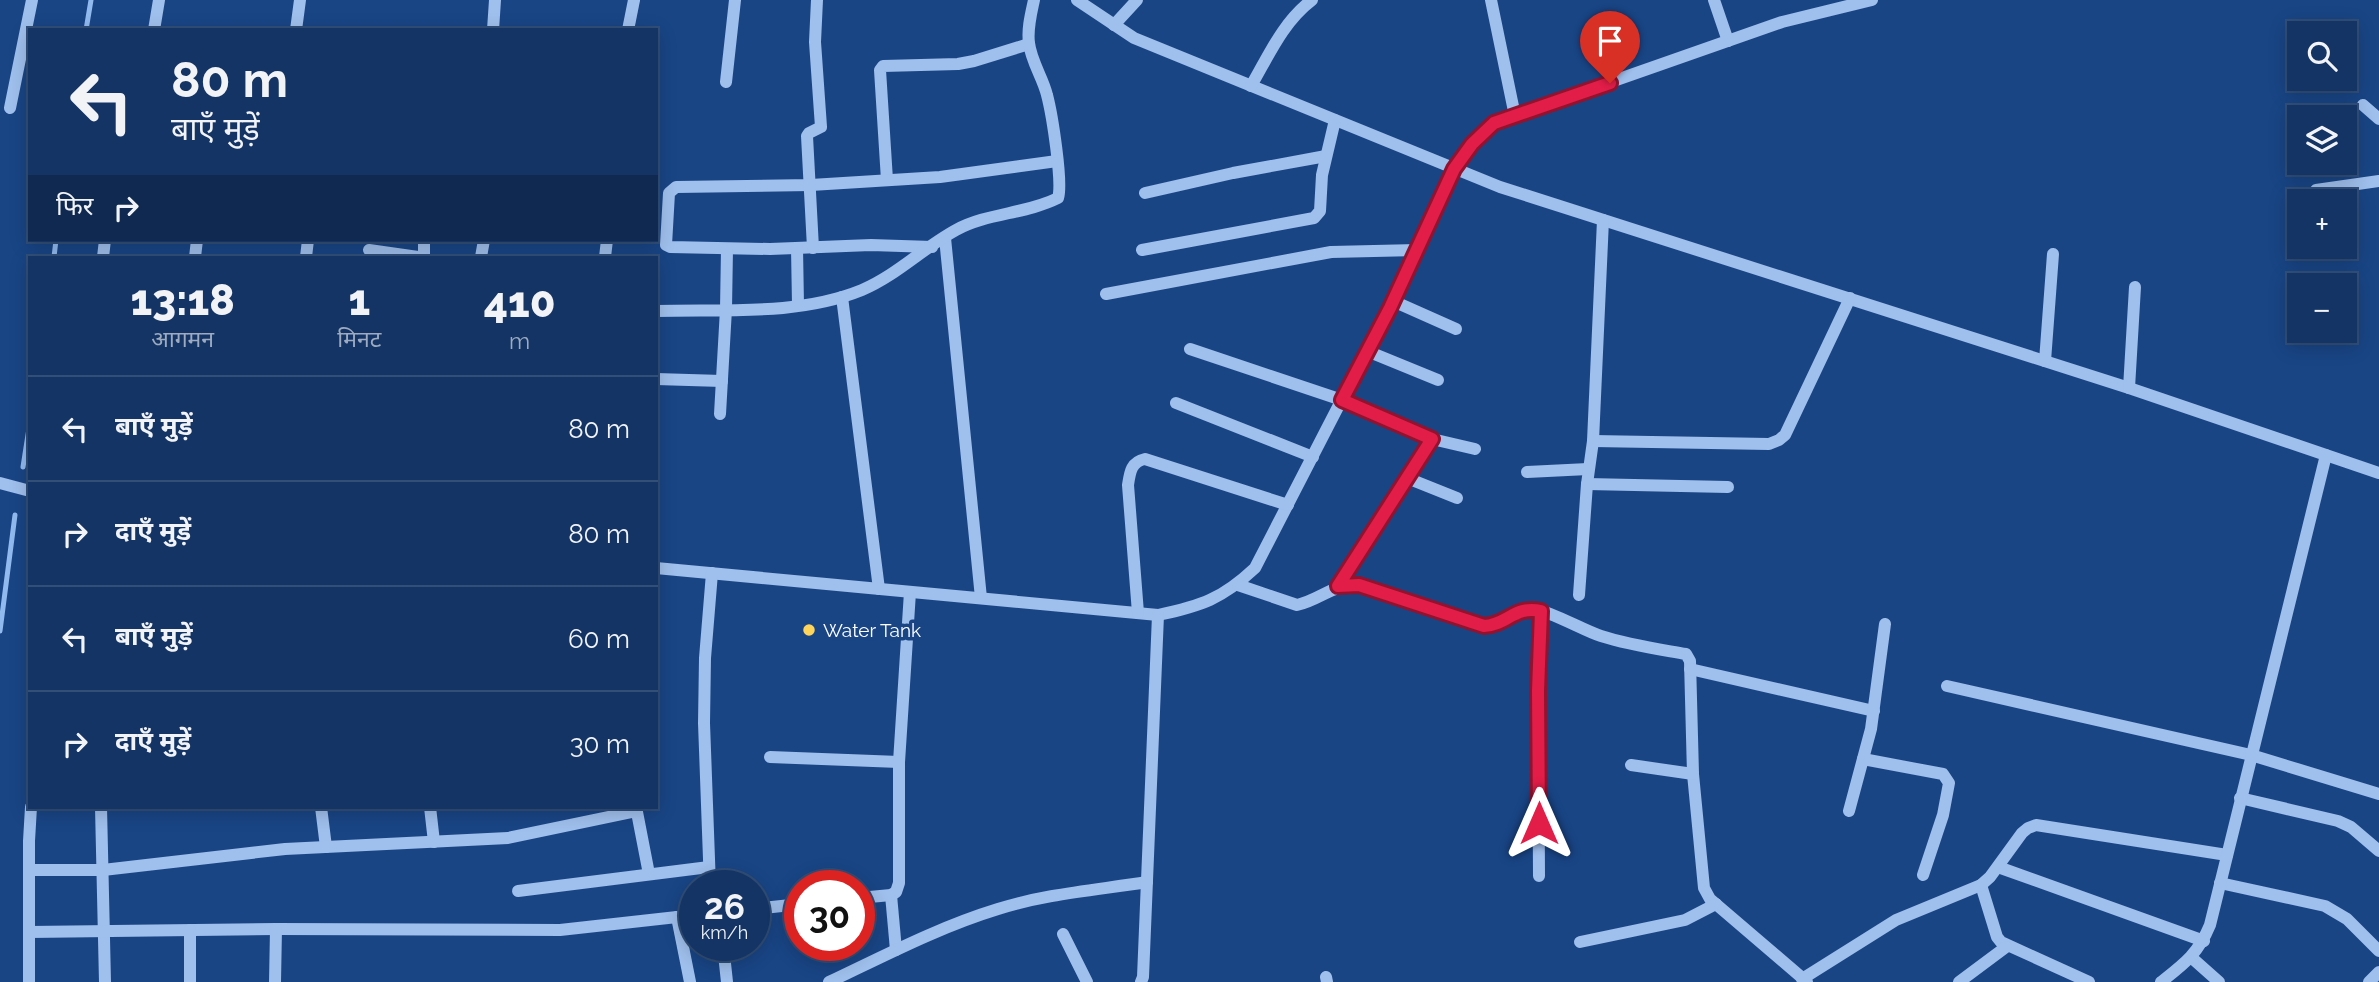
<!DOCTYPE html>
<html lang="hi">
<head>
<meta charset="utf-8">
<style>
  body { margin:0; font-family:Raleway,"Noto Sans Devanagari",sans-serif; background:#203f6d; color:#f1f3f6; height:100vh; display:flex; flex-direction:column; font-size:26px; white-space:nowrap }
  * { box-sizing:border-box; margin:0 }
  p { font-size:23px; color:#9daabf }
  .icon { flex:none; width:38px; height:38px; fill:none; stroke:currentColor; stroke-width:2; stroke-linecap:round; stroke-linejoin:round }
  .map { position:relative; flex:1; overflow:hidden }
  .details { position:absolute; left:28px; top:256px; width:630px; height:553px; display:flex; flex-direction:column; background:#133464; border-radius:0px; box-shadow:0 4px 18px #0003,0 0 0 2px #324f78 }
  .details>* { flex:none }
  .banner { position:absolute; left:28px; top:28px; width:630px; height:214px; border-radius:0px; box-shadow:0 4px 18px #0003,0 0 0 2px #324f78; background:#133464; color:#f1f3f6; overflow:hidden }
  .buttons { position:absolute; left:2287px; top:21px; display:grid; gap:14px }
  .buttons a { display:grid; place-items:center; width:70px; height:70px; border-radius:0px; background:#133464; box-shadow:0 4px 18px #0003,0 0 0 2px #324f78; font-size:35px }
  .speed { position:absolute; left:679px; top:870px; display:flex; gap:14px; font-size:35px; font-weight:700; text-align:center }
  .speed>* { display:grid; place-content:center; width:91px; height:91px; border-radius:50%; background:#133464; box-shadow:0 4px 18px #0003,0 0 0 2px #324f78; line-height:1 }
  .speed small { font-size:18px; font-weight:400 }
  .speed .limit { border:10px solid #d22; background:#fff; color:#111 }
  .pin { position:absolute; display:grid; place-items:center; width:60px; height:60px; color:#fff; margin:-72px -30px; border-radius:50% 50% 50% 0; rotate:-45deg; box-shadow:0 0 7px #0007 }
  .pin .icon { rotate:45deg }
  .me { position:absolute; width:77px; margin:-38px; rotate:0deg; stroke-linejoin:round; filter:drop-shadow(0 0 5px #0008) }
  .turn { display:flex; align-items:center; gap:24px; height:147px; padding:0 28px; font-size:32px }
  .turn .icon { width:91px; height:91px; stroke-width:2.5 }
  .turn b { display:block; font-size:49px; line-height:60px }
  .then { display:flex; align-items:center; height:66px; padding:0 28px; background:#0003; gap:14px; font-size:26px }
  .eta { display:flex; justify-content:space-evenly; align-items:center; height:119px; text-align:center }
  .eta b { font-size:42px; font-weight:800; line-height:49px }
  ul { padding:0; list-style:none }
  li { display:flex; align-items:center; gap:21px; height:105px; padding:0 28px; border-top:2px solid #324f78 }
  li div { flex:1 }
  li b { display:block; font-size:26px }
  li em { font-style:normal }
  .map>svg:first-child { display:block }
</style>
</head>
<body>
<div class="map">
<svg width="2379" height="982" viewBox="0 0 2379 982">
  <rect width="100%" height="100%" fill="#194585"/>
  <g fill="none" stroke-linecap="round" stroke-linejoin="round">
    <!-- stream -->
    <g stroke="#91baef" stroke-width="5">
      <path d="M86,30L91,0"/>
      <path d="M54,257L56,240"/>
      <path d="M23,467L30,422"/>
      <path d="M0,631L15,515"/>
    </g>
    <!-- minor -->
    <g stroke="#9fbfec" stroke-width="12">
      <path d="M1077,0L1134,38L1500,187L2129,388L2379,473"/>
      <path d="M1491,0L1515,116"/>
      <path d="M1714,0L1728,41"/>
      <path d="M1114,25L1137,0"/>
      <path d="M154,30L159,0"/>
      <path d="M296,30L300,0"/>
      <path d="M493,30L495,0"/>
      <path d="M628,30L634,0"/>
      <path d="M726,82L735,0"/>
      <path d="M1251,86C1269,55 1283,22 1312,0"/>
      <path d="M2363,105L2379,119"/>
      <path d="M10,108L32,0"/>
      <path d="M887,180L880,70L883,66L958,64L974,61L1029,44"/>
      <path d="M2316,190L2379,181"/>
      <path d="M1145,193L1233,173L1326,156"/>
      <path d="M945,238L981,598"/>
      <path d="M932,247L871,245L770,249L670,247L666,245L669,193L676,187L811,185L940,177L1057,161"/>
      <path d="M797,248L798,305"/>
      <path d="M813,248L807,136L809,133L821,127L815,42L817,0"/>
      <path d="M369,250L418,257"/>
      <path d="M1142,250L1314,218L1320,211L1322,175L1335,120"/>
      <path d="M103,257L105,240"/>
      <path d="M195,257L197,240"/>
      <path d="M306,257L308,240"/>
      <path d="M424,257V240"/>
      <path d="M481,257L484,240"/>
      <path d="M605,257L607,240"/>
      <path d="M1106,294L1331,252L1417,250"/>
      <path d="M842,297L879,589"/>
      <path d="M1393,301L1456,329"/>
      <path d="M656,311C724,309 798,316 862,290C897,275 923,248 956,230C987,213 1026,214 1058,198C1063,183 1052,114 1047,95C1043,78 1031,61 1029,43C1027,29 1031,14 1034,0"/>
      <path d="M1190,349L1342,400L1432,439L1475,449"/>
      <path d="M1367,351L1438,380"/>
      <path d="M2045,361L2053,254"/>
      <path d="M656,379L722,381"/>
      <path d="M2129,388L2135,287"/>
      <path d="M1176,403L1313,457"/>
      <path d="M720,414L726,309L727,249"/>
      <path d="M1593,441L1769,444L1779,440L1785,435L1850,298"/>
      <path d="M1527,472L1588,469"/>
      <path d="M1407,478L1457,498"/>
      <path d="M0,483L30,491"/>
      <path d="M1587,484L1728,487"/>
      <path d="M656,568L1158,615C1201,606 1222,599 1255,568L1389,308L1454,169L1472,144L1494,123L1782,22L1872,0"/>
      <path d="M1238,585L1297,605C1320,600 1334,583 1359,585L1484,626C1501,626 1512,610 1529,609C1546,608 1582,630 1601,636C1629,645 1658,649 1686,654L1690,661L1693,774L1704,888L1710,899L1807,982"/>
      <path d="M1338,586L1432,439"/>
      <path d="M1579,595L1587,484L1593,441L1603,220"/>
      <path d="M1138,613L1128,485C1130,472 1131,462 1145,459L1288,505"/>
      <path d="M1690,669L1874,711"/>
      <path d="M1947,686L2251,755L2379,794"/>
      <path d="M770,757L899,762"/>
      <path d="M1863,759L1943,774L1949,783L1943,815L1923,875"/>
      <path d="M1631,765L1693,774"/>
      <path d="M2240,798L2338,821L2351,827L2379,851"/>
      <path d="M101,807L105,982"/>
      <path d="M321,807L326,847"/>
      <path d="M430,807L434,842"/>
      <path d="M636,807L649,874"/>
      <path d="M1849,811L1871,729L1885,624"/>
      <path d="M1998,867L2204,941"/>
      <path d="M29,870H103L285,849L508,838L637,811"/>
      <path d="M1539,876L1538,691L1541,611"/>
      <path d="M2220,883L2325,906L2347,919L2379,951"/>
      <path d="M1981,885L1997,937L2001,942L2089,982"/>
      <path d="M710,886L704,723L705,658L712,573"/>
      <path d="M518,891L709,867"/>
      <path d="M891,895L896,950"/>
      <path d="M859,898L891,895L896,892L899,883V762L910,592"/>
      <path d="M754,909L800,904"/>
      <path d="M677,917L690,982"/>
      <path d="M29,932L276,929L560,930L695,915"/>
      <path d="M1063,934L1087,982"/>
      <path d="M1580,942L1685,920L1716,904"/>
      <path d="M723,945L727,982"/>
      <path d="M2192,958L2219,982"/>
      <path d="M1326,977L1327,982"/>
      <path d="M1802,979L1896,920L1981,885L1990,877L2022,833L2028,828L2036,825L2227,855"/>
      <path d="M29,982V841L31,807"/>
      <path d="M190,982V930"/>
      <path d="M275,982L276,929"/>
      <path d="M829,982C884,956 939,927 998,909C1045,894 1097,890 1147,882"/>
      <path d="M1141,982L1143,977L1158,615"/>
      <path d="M1959,982L2006,947"/>
      <path d="M2161,982C2184,964 2198,954 2210,925L2326,455"/>
      <path d="M2369,982L2379,972"/>
    </g>
  </g>
  <g fill="none" stroke-linecap="round" stroke-linejoin="round">
    <defs>
      <path id="route" d="M1539,823L1538,691L1541,611C1515,605 1507,625 1484,626L1359,585L1338,586L1432,439L1342,400L1390,308L1454,169L1472,144L1494,123L1610,83"/>
    </defs>
    <!-- route casing -->
    <use href="#route" stroke="#92132f" stroke-width="18"/>
    <!-- route -->
    <use href="#route" stroke="#e11d48" stroke-width="12"/>
  </g>
  <!-- markers -->
  <circle fill="#ffd45a" stroke="#194585" stroke-width="2.5" cx="809" cy="630" r="7"/>
  <g text-anchor="middle" stroke-width="7" stroke-linejoin="round" paint-order="stroke">
    <!-- poi labels -->
    <g font-size="19" fill="#fff" stroke="#194585" text-anchor="start">
      <text x="823" y="637">Water Tank</text>
    </g>
  </g>
</svg>
<div class="buttons">
<a><svg class="icon" aria-label="search" viewBox="0 0 24 24"><circle cx="10" cy="10" r="6"/><path d="M15 15l6 6"/></svg></a>
<a><svg class="icon" aria-label="layers" viewBox="0 0 24 24"><path d="M12 4l9 5-9 5-9-5zM3 14l9 5 9-5"/></svg></a>
<a>+</a>
<a>−</a>
</div>
<div class="speed"><div>26<small>km/h</small></div><div class="limit">30</div></div>
<div class="pin" style="left:1610px;top:83px;background:#d93025"><svg class="icon" aria-label="arrive" viewBox="0 0 24 24"><path d="M6 21V4h12l-3 4 3 4H6"/></svg></div>
<svg class="me" style="left:1539px;top:823px" viewBox="-20 -20 40 40"><path d="M0-17L14 15 0 8-14 15z" fill="#e11d48" stroke="#fff" stroke-width="4"/></svg>
<div class="banner">
<div class="turn"><svg class="icon" aria-label="left" viewBox="0 0 24 24"><path d="M17 20v-9H6M10 6l-5 5 5 5"/></svg><div><b>80 m</b>बाएँ मुड़ें</div></div>
<div class="then">फिर<svg class="icon" aria-label="right" viewBox="0 0 24 24"><path d="M7 20v-9h11M14 6l5 5-5 5"/></svg></div>
</div>
<section class="details">
<div class="eta">
<div><b>13:18</b><p>आगमन</p></div>
<div><b>1</b><p>मिनट</p></div>
<div><b>410</b><p>m</p></div>
</div>
<ul>
<li><svg class="icon" aria-label="left" viewBox="0 0 24 24"><path d="M17 20v-9H6M10 6l-5 5 5 5"/></svg><div><b>बाएँ मुड़ें</b></div><em>80 m</em></li>
<li><svg class="icon" aria-label="right" viewBox="0 0 24 24"><path d="M7 20v-9h11M14 6l5 5-5 5"/></svg><div><b>दाएँ मुड़ें</b></div><em>80 m</em></li>
<li><svg class="icon" aria-label="left" viewBox="0 0 24 24"><path d="M17 20v-9H6M10 6l-5 5 5 5"/></svg><div><b>बाएँ मुड़ें</b></div><em>60 m</em></li>
<li><svg class="icon" aria-label="right" viewBox="0 0 24 24"><path d="M7 20v-9h11M14 6l5 5-5 5"/></svg><div><b>दाएँ मुड़ें</b></div><em>30 m</em></li>
</ul>
</section>
</div>
</body>
</html>
